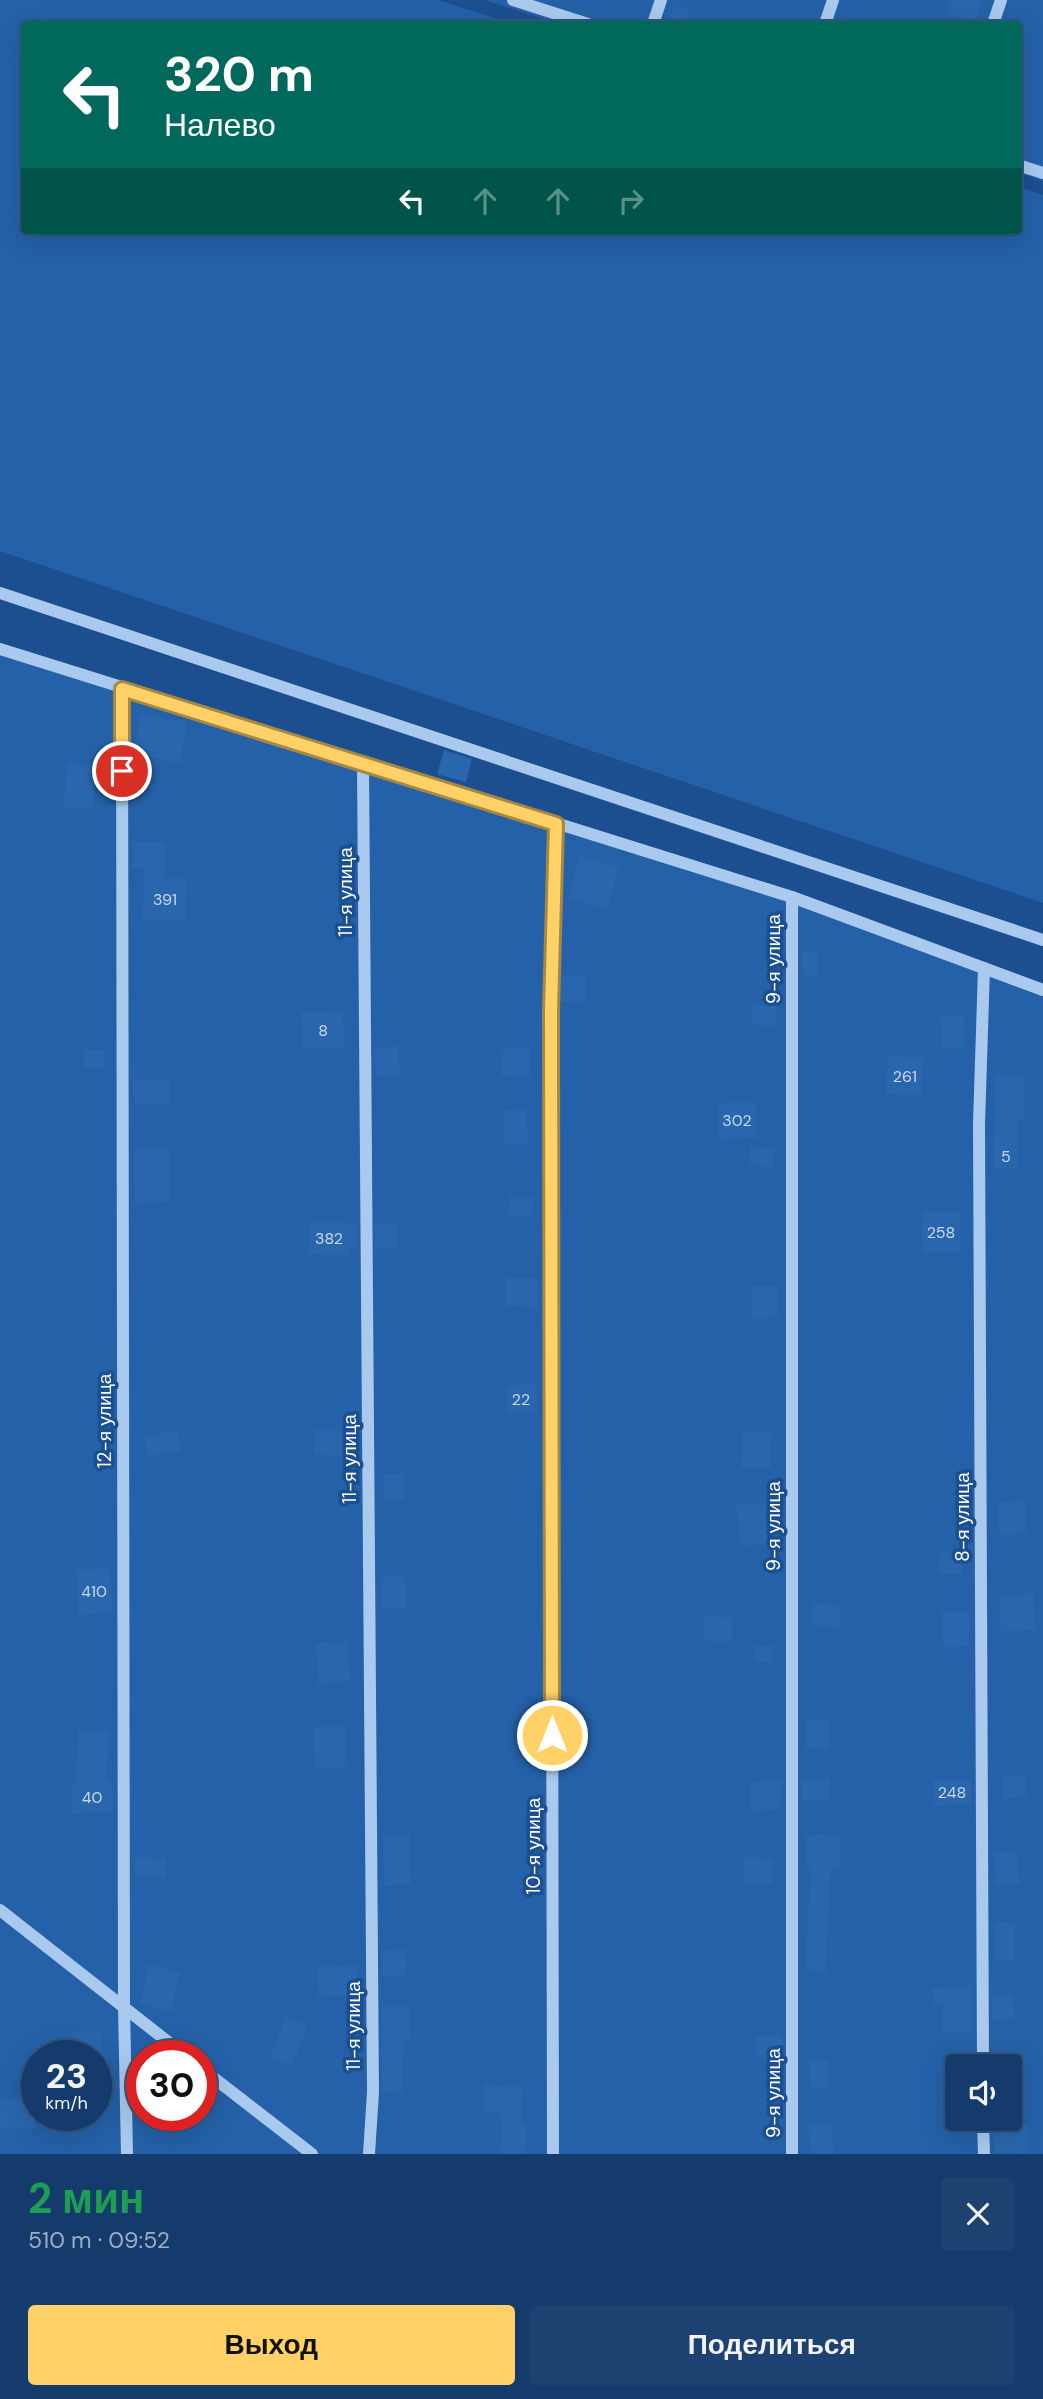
<!DOCTYPE html>
<html lang="ru">
<head>
<meta charset="utf-8">
<style>
  body { margin:0; font-family:"DM Sans",sans-serif; background:#1d4271; color:#f1f3f6; height:100vh; display:flex; flex-direction:column; font-size:26px; white-space:nowrap }
  * { box-sizing:border-box; margin:0 }
  p { font-size:23px; color:#9dadc1 }
  .icon { flex:none; width:38px; height:38px; fill:none; stroke:currentColor; stroke-width:2; stroke-linecap:round; stroke-linejoin:round }
  .map { position:relative; height:2154px; overflow:hidden }
  .sheet { display:flex; flex-direction:column; background:#143b6b; flex:1 }
  .sheet>* { flex:none }
  .top-card { position:absolute; left:21px; top:21px; width:1001px; height:214px; border-radius:7px; box-shadow:0 7px 28px #0002,0 0 0 2px #33557e; background:#00695c; color:#fff; overflow:hidden }
  .buttons { position:absolute; left:945px; top:2054px; display:grid; gap:14px }
  .buttons a { display:grid; place-items:center; width:77px; height:77px; border-radius:7px; background:#143b6b; box-shadow:0 7px 28px #0002,0 0 0 2px #33557e; font-size:35px }
  .speed { position:absolute; left:21px; top:2040px; display:flex; gap:14px; font-size:35px; font-weight:700; text-align:center }
  .speed>* { display:grid; place-content:center; width:91px; height:91px; border-radius:50%; background:#143b6b; box-shadow:0 7px 28px #0002,0 0 0 2px #33557e; line-height:1 }
  .speed small { font-size:18px; font-weight:400 }
  .speed .limit { border:10px solid #d22; background:#fff; color:#111 }
  .pin { position:absolute; display:grid; place-items:center; width:60px; height:60px; color:#fff; margin:-30px; border:4px solid #fff; border-radius:50%; box-shadow:0 2px 7px #0007 }
  .me { position:absolute; width:77px; margin:-38px; rotate:0deg; stroke-linejoin:round; filter:drop-shadow(0 0 5px #0008) }
  .turn { display:flex; align-items:center; gap:24px; height:147px; padding:0 28px; font-size:32px }
  .turn .icon { width:91px; height:91px; stroke-width:2.5 }
  .turn b { display:block; font-size:49px; line-height:60px }
  .lanes { display:flex; align-items:center; height:66px; padding:0 28px; background:#0003; justify-content:center; gap:35px; direction:ltr }
  .lanes .off { opacity:.35 }
  .round { display:grid; place-items:center; flex:none; width:74px; height:74px; border-radius:7px; background:#1d4271 }
  .summary { display:flex; align-items:center; justify-content:space-between; height:119px; padding:0 28px }
  h1 { font-size:42px; font-weight:700; line-height:52px; color:#1e9e55 }
  .button { display:flex; gap:14px; margin-top:auto; padding:14px 28px }
  .button a { flex:1; height:80px; border-radius:7px; background:#ffd166; color:#111; font-size:28px; font-weight:700; line-height:80px; text-align:center }
  .button a+a { background:#1d4271; color:#f1f3f6 }
  .map>svg:first-child { display:block }
</style>
</head>
<body>
<div class="map">
<svg width="1043" height="2154" viewBox="0 0 1043 2154">
  <rect width="100%" height="100%" fill="#1b4f8f"/>
  <!-- green -->
  <g fill="#2461a8" fill-rule="evenodd">
    <path d="M0,0H438L514,24H24V231H1018L1019,187L1043,195V903L0,551Z"/>
    <path d="M485,0H1043V181L1019,173L1018,24H560Z"/>
    <path d="M0,647L795,897L1043,985V2154H0ZM37,2056H96V2116H37ZM142,2056H201V2116H142ZM957,2067H1010V2119H957Z"/>
  </g>
  <!-- building -->
  <g fill="#2a66ad">
    <path d="M952,0H982L976,22L948,14Z"/>
    <path d="M674,6L689,11L684,24H667Z"/>
    <path d="M140,714L187,722L180,763L133,754Z"/>
    <path d="M444,750L472,759L466,782L437,774Z"/>
    <path d="M66,764L95,765L93,809L64,807Z"/>
    <path d="M133,842H165V877L188,878L185,921L142,919L145,868H132Z"/>
    <path d="M580,856L619,867L608,910L568,899Z"/>
    <path d="M801,951H818L819,975H801Z"/>
    <path d="M561,976H586V1003L560,1002Z"/>
    <path d="M752,1005L776,1006L775,1026L751,1025Z"/>
    <path d="M343,1011L344,1049H302L301,1012Z"/>
    <path d="M940,1016H964L965,1047L941,1048Z"/>
    <path d="M398,1046L400,1075L376,1076L374,1048Z"/>
    <path d="M501,1049H530L531,1075L501,1076Z"/>
    <path d="M84,1050H104L105,1068L84,1069Z"/>
    <path d="M888,1056L924,1058L922,1095L886,1094Z"/>
    <path d="M995,1074L1025,1075L1024,1119H1018V1168H993Z"/>
    <path d="M133,1080H169V1105H134Z"/>
    <path d="M756,1102L757,1138L719,1139L718,1103Z"/>
    <path d="M526,1109L528,1143L505,1144L503,1110Z"/>
    <path d="M750,1146L775,1149L773,1168L748,1165Z"/>
    <path d="M134,1149H169L170,1202L135,1203Z"/>
    <path d="M509,1197L534,1198L533,1215H508Z"/>
    <rect x="922" y="1212" width="38" height="40"/>
    <path d="M309,1222L358,1223V1248H350V1255L308,1254Z"/>
    <rect x="375" y="1223" width="22" height="26"/>
    <path d="M505,1278H537V1307L505,1306Z"/>
    <path d="M751,1286H778L779,1318L752,1319Z"/>
    <path d="M536,1384L538,1413L507,1414L505,1386Z"/>
    <path d="M315,1429L344,1431L343,1456L314,1454Z"/>
    <path d="M179,1431L181,1452L146,1456L144,1435Z"/>
    <path d="M742,1432L772,1433L771,1468H741Z"/>
    <path d="M384,1474H405L404,1501H384Z"/>
    <path d="M1025,1501L1027,1534L999,1535L998,1502Z"/>
    <path d="M770,1503L773,1544L740,1546L736,1505Z"/>
    <rect x="939" y="1553" width="23" height="21"/>
    <path d="M110,1568L112,1613L78,1615L76,1570Z"/>
    <rect x="381" y="1577" width="26" height="31"/>
    <path d="M1034,1593L1036,1630L1001,1631L999,1595Z"/>
    <path d="M814,1603L841,1606L839,1628L811,1624Z"/>
    <path d="M942,1612H969V1646L943,1647Z"/>
    <path d="M704,1616L732,1618V1642L703,1641Z"/>
    <path d="M347,1641L351,1681L318,1684L315,1644Z"/>
    <path d="M755,1646H773L772,1662H755Z"/>
    <path d="M806,1719H830L829,1749L805,1748Z"/>
    <path d="M346,1726L347,1767L314,1768L313,1727Z"/>
    <path d="M78,1730L109,1731L107,1781H112L113,1812L72,1813L71,1782H75Z"/>
    <path d="M1026,1775L1027,1797L1003,1799L1002,1776Z"/>
    <path d="M830,1778V1801H801V1779Z"/>
    <path d="M783,1780L780,1810L751,1811L750,1782Z"/>
    <path d="M933,1780H971V1804L933,1805Z"/>
    <path d="M839,1834L841,1867L831,1868L826,1972L805,1970L811,1869H807L805,1836Z"/>
    <path d="M383,1835H410L411,1884L384,1885Z"/>
    <path d="M1017,1850L1020,1884L996,1886L993,1853Z"/>
    <path d="M135,1857L166,1858V1878L135,1877Z"/>
    <path d="M744,1857L773,1858L772,1885H743Z"/>
    <path d="M995,1922H1015V1961L995,1960Z"/>
    <path d="M406,1949L407,1975L382,1976L381,1950Z"/>
    <path d="M148,1965L180,1972L172,2011L140,2004Z"/>
    <path d="M357,1965L359,1995L318,1997L316,1967Z"/>
    <path d="M973,1985L972,2031H942V2005H933L932,1988Z"/>
    <path d="M1013,1994L1015,2019L992,2020L991,1995Z"/>
    <path d="M410,2006L411,2040H404L403,2093L382,2092L381,2007Z"/>
    <path d="M286,2016L308,2026L292,2066L270,2057Z"/>
    <path d="M101,2030V2056H73L72,2032Z"/>
    <path d="M755,2036H782V2057H756Z"/>
    <path d="M828,2060L829,2087L810,2088L809,2061Z"/>
    <path d="M484,2085L523,2087L522,2124H527L526,2154H500L501,2113L483,2112Z"/>
    <path d="M34,2098L35,2128L0,2129V2099Z"/>
    <path d="M831,2122L834,2154H811L808,2124Z"/>
    <path d="M1028,2125L1029,2154H995L994,2127Z"/>
  </g>
  <g fill="none" stroke-linecap="round" stroke-linejoin="round">
    <!-- minor -->
    <g stroke="#a9c9ee" stroke-width="12">
      <path d="M513,0L588,24"/>
      <path d="M653,24L661,0"/>
      <path d="M825,24L833,0"/>
      <path d="M993,24L1001,0"/>
      <path d="M1018,165L1043,173"/>
      <path d="M0,593L1043,940"/>
      <path d="M0,649L792,897L1043,990"/>
      <path d="M122,689L124,2007L127,2154"/>
      <path d="M363,764L373,2092L369,2154"/>
      <path d="M0,1910L186,2056"/>
      <path d="M983,2067L979,1124L984,968"/>
      <path d="M201,2068L312,2154"/>
      <path d="M983,2119L984,2154"/>
      <path d="M553,2154L551,1010L556,824"/>
      <path d="M792,2154V897"/>
    </g>
  </g>
  <g fill="none" stroke-linecap="round" stroke-linejoin="round">
    <defs>
      <path id="route" d="M122,771V689L556,824L551,1010L552,1735"/>
    </defs>
    <!-- route casing -->
    <use href="#route" stroke="#a68842" stroke-width="18"/>
    <!-- route -->
    <use href="#route" stroke="#ffd166" stroke-width="12"/>
  </g>
  <g text-anchor="middle" stroke-width="7" stroke-linejoin="round" paint-order="stroke">
    <!-- number labels -->
    <g font-size="16" fill="#cad9ea">
      <text x="165" y="905">391</text>
      <text x="323" y="1036">8</text>
      <text x="905" y="1082">261</text>
      <text x="737" y="1126">302</text>
      <text x="1006" y="1162">5</text>
      <text x="941" y="1238">258</text>
      <text x="329" y="1244">382</text>
      <text x="521" y="1405">22</text>
      <text x="94" y="1597">410</text>
      <text x="952" y="1798">248</text>
      <text x="92" y="1803">40</text>
    </g>
    <!-- street labels -->
    <g font-size="19" fill="#fff" stroke="#1b4f8f">
      <text transform="translate(345 892) rotate(-90)" y="7">11-я улица</text>
      <text transform="translate(773 959) rotate(-90)" y="7">9-я улица</text>
      <text transform="translate(104 1421) rotate(-90)" y="7">12-я улица</text>
      <text transform="translate(349 1459) rotate(-90)" y="7">11-я улица</text>
      <text transform="translate(962 1517) rotate(-90)" y="7">8-я улица</text>
      <text transform="translate(773 1526) rotate(-90)" y="7">9-я улица</text>
      <text transform="translate(533 1846) rotate(-90)" y="7">10-я улица</text>
      <text transform="translate(353 2026) rotate(-90)" y="7">11-я улица</text>
      <text transform="translate(773 2093) rotate(-90)" y="7">9-я улица</text>
    </g>
  </g>
</svg>
<div class="buttons">
<a><svg class="icon" aria-label="sound" viewBox="0 0 24 24"><path d="M4 9h4l5-4v14l-5-4H4zM17 9q2 3 0 6"/></svg></a>
</div>
<div class="speed"><div>23<small>km/h</small></div><div class="limit">30</div></div>
<div class="pin" style="left:122px;top:771px;background:#d93025"><svg class="icon" aria-label="arrive" viewBox="0 0 24 24"><path d="M6 21V4h12l-3 4 3 4H6"/></svg></div>
<svg class="me" style="left:552px;top:1735px" viewBox="-20 -20 40 40"><circle r="17" fill="#ffd166" stroke="#fff" stroke-width="3"/><path d="M0-11L8 9 0 5-8 9z" fill="#fff"/></svg>
<div class="top-card">
<div class="turn"><svg class="icon" aria-label="left" viewBox="0 0 24 24"><path d="M17 20v-9H6M10 6l-5 5 5 5"/></svg><div><b>320 m</b>Налево</div></div>
<div class="lanes"><svg class="icon" aria-label="left" viewBox="0 0 24 24"><path d="M17 20v-9H6M10 6l-5 5 5 5"/></svg><svg class="icon off" aria-label="ahead" viewBox="0 0 24 24"><path d="M12 20V5M6 11l6-6 6 6"/></svg><svg class="icon off" aria-label="ahead" viewBox="0 0 24 24"><path d="M12 20V5M6 11l6-6 6 6"/></svg><svg class="icon off" aria-label="right" viewBox="0 0 24 24"><path d="M7 20v-9h11M14 6l5 5-5 5"/></svg></div>
</div>
</div>
<section class="sheet">
<div class="summary"><div><h1>2 мин</h1><p>510 m · 09:52</p></div><a class="round"><svg class="icon" aria-label="close" viewBox="0 0 24 24"><path d="M6 6l12 12M18 6L6 18"/></svg></a></div>
<div class="button"><a>Выход</a><a>Поделиться</a></div>
</section>
</body>
</html>
